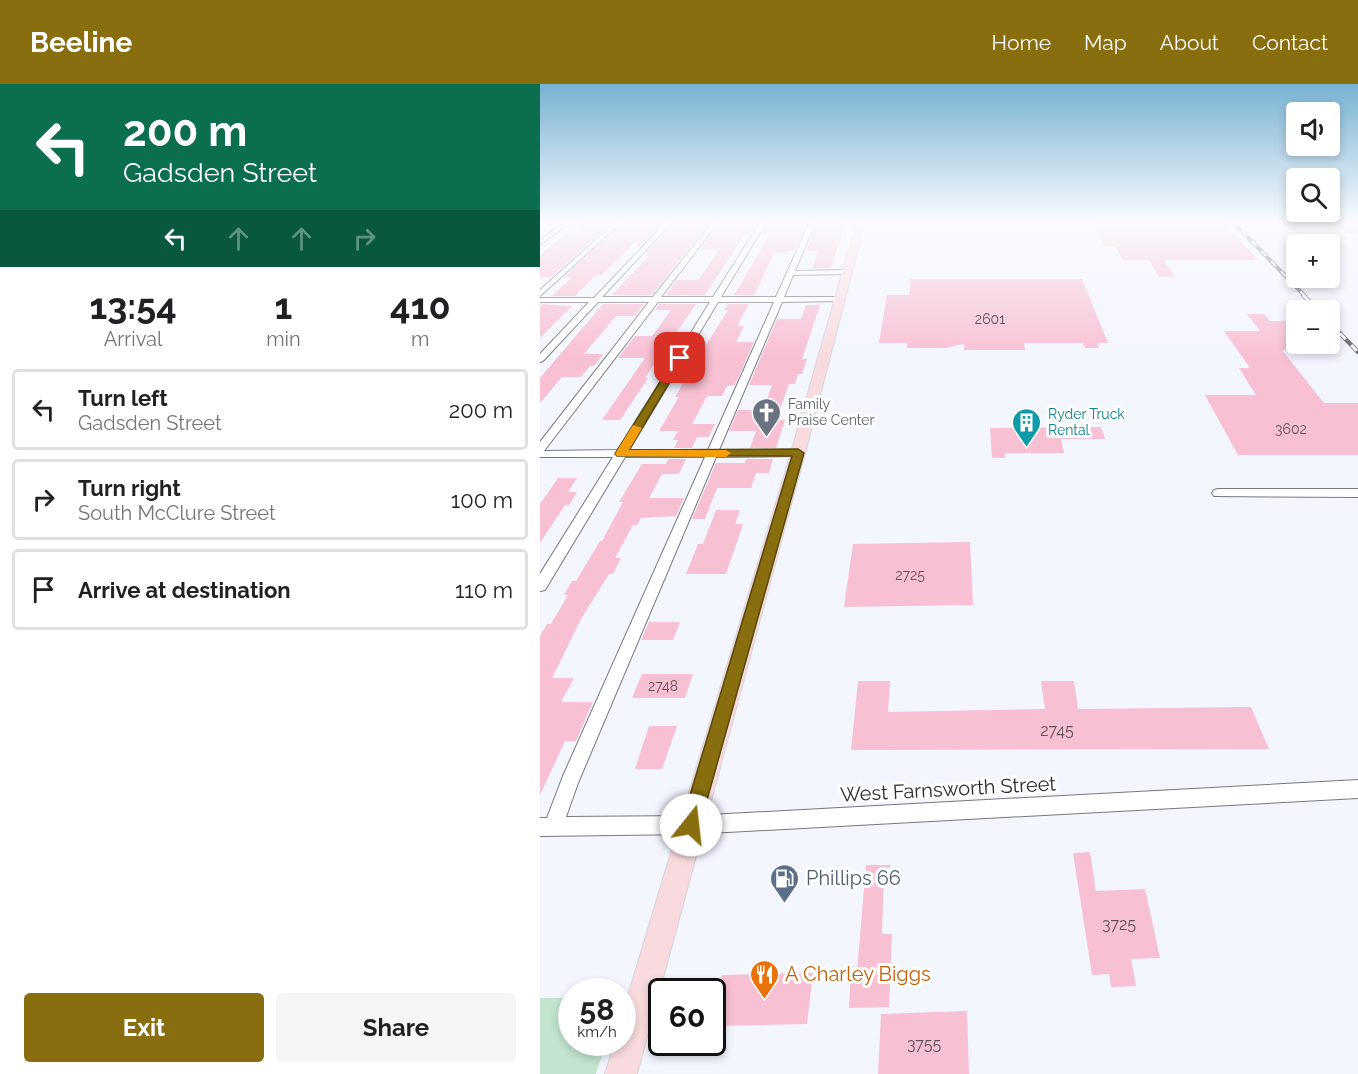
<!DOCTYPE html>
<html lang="en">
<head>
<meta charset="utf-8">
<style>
  body { margin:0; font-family:Raleway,sans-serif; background:#f6f6f6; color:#202124; height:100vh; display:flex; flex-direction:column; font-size:22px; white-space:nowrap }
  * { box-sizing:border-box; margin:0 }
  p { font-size:20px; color:#757577 }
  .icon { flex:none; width:33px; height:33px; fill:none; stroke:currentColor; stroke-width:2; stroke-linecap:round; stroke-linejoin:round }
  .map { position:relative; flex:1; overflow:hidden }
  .drawer { display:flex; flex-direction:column; background:#fff; width:540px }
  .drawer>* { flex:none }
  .guide { background:#0b6e4f; color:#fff; overflow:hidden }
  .buttons { position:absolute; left:746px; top:18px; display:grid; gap:12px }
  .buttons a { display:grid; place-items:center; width:54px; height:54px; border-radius:6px; background:#fff; box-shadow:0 3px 9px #0003; font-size:30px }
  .speed { position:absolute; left:18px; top:894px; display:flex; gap:12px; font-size:30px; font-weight:700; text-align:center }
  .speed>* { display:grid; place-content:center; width:78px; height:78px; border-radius:50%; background:#fff; box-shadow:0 3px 9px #0003; line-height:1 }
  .speed small { font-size:15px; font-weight:400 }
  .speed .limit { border:3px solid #111; border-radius:9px; background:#fff; color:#111 }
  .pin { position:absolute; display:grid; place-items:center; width:51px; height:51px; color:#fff; margin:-26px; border-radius:12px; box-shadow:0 3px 9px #0006 }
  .me { position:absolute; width:66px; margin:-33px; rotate:16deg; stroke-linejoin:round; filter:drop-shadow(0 0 4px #0008) }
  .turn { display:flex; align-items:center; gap:21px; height:126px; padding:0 24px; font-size:27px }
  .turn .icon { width:78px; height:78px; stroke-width:2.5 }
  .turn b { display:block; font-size:42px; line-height:51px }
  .lanes { display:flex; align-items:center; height:57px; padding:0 24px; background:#0003; justify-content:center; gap:30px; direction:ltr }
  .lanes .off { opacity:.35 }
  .eta { display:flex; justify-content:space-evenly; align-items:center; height:102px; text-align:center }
  .eta b { font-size:36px; font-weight:700; line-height:42px }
  .primary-button { display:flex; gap:12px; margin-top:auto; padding:12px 24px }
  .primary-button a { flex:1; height:69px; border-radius:6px; background:#886e0e; color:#fff; font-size:24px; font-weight:700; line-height:69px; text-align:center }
  .primary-button a+a { background:#f6f6f6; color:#202124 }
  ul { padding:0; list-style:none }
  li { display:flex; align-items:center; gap:18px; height:81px; margin:0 12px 9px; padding:0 12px; border:3px solid #e0e0e0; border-radius:6px }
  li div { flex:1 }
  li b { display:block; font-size:22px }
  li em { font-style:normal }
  header { display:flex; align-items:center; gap:36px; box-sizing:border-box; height:84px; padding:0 30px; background:#886e0e; color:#fff }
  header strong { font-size:28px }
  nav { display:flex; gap:33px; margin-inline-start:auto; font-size:21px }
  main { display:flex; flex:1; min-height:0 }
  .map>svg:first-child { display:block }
</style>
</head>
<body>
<header>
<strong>Beeline</strong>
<nav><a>Home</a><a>Map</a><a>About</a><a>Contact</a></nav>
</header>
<main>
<section class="drawer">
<div class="guide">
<div class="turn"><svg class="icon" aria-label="left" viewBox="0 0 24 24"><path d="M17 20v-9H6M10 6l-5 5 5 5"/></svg><div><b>200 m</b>Gadsden Street</div></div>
<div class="lanes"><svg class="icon" aria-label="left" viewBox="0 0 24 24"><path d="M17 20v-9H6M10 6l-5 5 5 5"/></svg><svg class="icon off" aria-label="ahead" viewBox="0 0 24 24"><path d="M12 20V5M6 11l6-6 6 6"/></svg><svg class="icon off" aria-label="ahead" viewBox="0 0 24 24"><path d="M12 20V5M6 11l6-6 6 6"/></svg><svg class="icon off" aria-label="right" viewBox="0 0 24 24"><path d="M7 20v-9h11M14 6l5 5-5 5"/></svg></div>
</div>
<div class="eta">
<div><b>13:54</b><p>Arrival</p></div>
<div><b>1</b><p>min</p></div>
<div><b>410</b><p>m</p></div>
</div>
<ul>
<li><svg class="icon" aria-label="left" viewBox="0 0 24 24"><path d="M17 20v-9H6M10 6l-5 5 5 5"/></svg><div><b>Turn left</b><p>Gadsden Street</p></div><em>200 m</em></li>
<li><svg class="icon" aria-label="right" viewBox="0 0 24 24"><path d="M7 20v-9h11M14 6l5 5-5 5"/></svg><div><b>Turn right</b><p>South McClure Street</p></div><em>100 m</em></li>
<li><svg class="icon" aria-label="arrive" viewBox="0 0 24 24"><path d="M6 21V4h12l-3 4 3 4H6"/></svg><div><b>Arrive at destination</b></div><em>110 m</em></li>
</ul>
<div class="primary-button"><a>Exit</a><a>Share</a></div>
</section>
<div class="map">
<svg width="818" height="990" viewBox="0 0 818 990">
  <rect width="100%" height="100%" fill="#f3f5ff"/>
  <!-- green -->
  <path fill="#c3e5cf" d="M0,914H31L32,958L66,959L56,990H0Z"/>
  <!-- building -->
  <g fill="#f8c0d3">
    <path d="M47,137H74L11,193H0V171L29,147H34Z"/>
    <path d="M85,137H124L99,163L95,159L61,191H56L35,212H12L32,193H24Z"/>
    <path d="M135,137H170L112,211H72L109,172L106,169Z"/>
    <path d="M181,137H219L210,150H205L165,211H126L137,196H158L180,165H160Z"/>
    <path d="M229,137H268L254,167L234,169L214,211H194L230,150H222Z"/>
    <path d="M278,137H306L291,184H272L279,167H266Z"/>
    <path d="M553,137L683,138L718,176H624L635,193H619L609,176H583L575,162H565Z"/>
    <path d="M809,137H818V149L757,150L742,138Z"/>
    <path d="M371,195H542L568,259H557L559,264H545L543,259H484L485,266H424V260L405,264H367V259H339L347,211H369Z"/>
    <path d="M3,220L32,222L0,254V223Z"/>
    <path d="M63,220H104L95,232H76L44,270H63L54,282H50L41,293H22L0,319V294Z"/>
    <path d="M119,220H156L110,286L105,294H108L80,336H62L105,274H78L95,252H112L131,226H115Z"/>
    <path d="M188,220H209L197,242H204L196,258H214L195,301L187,302L182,312H167L152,340H175L169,353H157L152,364H134L138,356H133L138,347H119L139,313H135L153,282L188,226H184Z"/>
    <path d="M266,221H280L262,275H267L262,290H258L255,300H249L236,336H245L236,364H210L216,347H189L198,326H223L232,301H209L237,235H261Z"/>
    <path d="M707,230H724L730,237H746L756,249V266H742L784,319H818V371H698L665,311H716L699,284H710L684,247H720Z"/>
    <path d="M561,343L565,355H521L524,369H465V374H452L450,344Z"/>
    <path d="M128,375H146L139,390H122L109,414H144L136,432L101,434L97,441H93L75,474H81L73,490H69L41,535L12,594H34L21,618H53L36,657H25L0,711V552L7,540H11L28,511H24L32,497H36L60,457H62L83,418H79L102,380H126Z"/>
    <path d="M206,375H233L229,389H216L211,404H177L165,435H152L176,379H205Z"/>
    <path d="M18,394H37L28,408H37L29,421H25L0,459V420Z"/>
    <path d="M176,426H200L195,440H203L186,490H146L158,460H163Z"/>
    <path d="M430,458L433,521L304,523L313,460Z"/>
    <path d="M109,538H140L133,556H101Z"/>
    <path d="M102,590H153L145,614H92Z"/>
    <path d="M318,597H350L348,628L505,625L501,597H534L538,625L711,623L729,665L311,666Z"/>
    <path d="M109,642H137L122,685H95Z"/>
    <path d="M550,768L556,807L605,805L620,874L591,875L596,902L571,903L569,890L552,891L533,769Z"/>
    <path d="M326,781H351L344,790L342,850H352L349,923L309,924L311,887H317Z"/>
    <path d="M273,889L267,940L172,942L182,891Z"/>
    <path d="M427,927L429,990H338L341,930Z"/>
  </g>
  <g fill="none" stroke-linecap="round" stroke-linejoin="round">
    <defs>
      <g id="minor">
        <path d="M26,137H32L0,161V156Z"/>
        <path d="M77,137H83L0,212V206Z"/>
        <path d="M127,137H133L62,213H113L173,137H179L121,213H173L221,137H227L181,213H236L270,137H276L255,187L308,186L312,188L308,190L253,191L244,213H301L305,215L301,217L242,218L179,366H258L263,369L258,372L176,373L38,699L26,733L151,732L818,696V714L151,750L0,752V734H7L23,692L165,373H85L5,506L0,507V490L73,373H0V358L109,218H58L3,277L0,278V270L49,218H0V214H54ZM118,218H170L78,366L4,367ZM178,218H234L168,366H89Z"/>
        <path d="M678,405H818V413L674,412L672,409L674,406Z"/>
      </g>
      <path id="major" d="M317,137H325L265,369L97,990H65L75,958H82V932L251,369Z"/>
    </defs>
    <!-- minor casing -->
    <use href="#minor" stroke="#767880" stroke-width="2"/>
    <!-- major casing -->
    <use href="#major" stroke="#d5d5d6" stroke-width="2"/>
    <!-- minor -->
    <use href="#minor" fill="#fff" fill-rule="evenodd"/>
    <!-- major -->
    <use href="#major" fill="#f9dbdf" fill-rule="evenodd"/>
    <defs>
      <path id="rail-far1" d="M692,137L765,212"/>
      <g id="rail">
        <path d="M763,211L778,226"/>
        <path d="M789,238L818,268"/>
      </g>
    </defs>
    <!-- rail-far1 casing -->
    <use href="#rail-far1" stroke="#63646a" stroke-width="4"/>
    <!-- rail casing -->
    <use href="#rail" stroke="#63646a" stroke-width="4.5"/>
    <!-- rail-far1 -->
    <use href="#rail-far1" stroke="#fff" stroke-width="2" stroke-dasharray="7" stroke-linecap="butt"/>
    <!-- rail -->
    <use href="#rail" stroke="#fff" stroke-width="3" stroke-dasharray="8" stroke-linecap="butt"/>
  </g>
  <!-- sky -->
  <linearGradient id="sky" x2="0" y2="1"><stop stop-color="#77b2d2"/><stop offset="0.5" stop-color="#fafaff"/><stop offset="1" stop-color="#fafaff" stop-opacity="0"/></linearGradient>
  <rect width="818" height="275" fill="url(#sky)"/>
  <!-- route -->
  <path fill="#886e0e" stroke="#584809" stroke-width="1.5" d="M140,271L144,274L89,366L258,365L264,369L160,741L157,748L151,751L144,748L141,741L252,372H77L75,370L135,274Z"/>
  <!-- slow -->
  <path fill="#f59e0b" d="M93,341L102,344L89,366H186L191,369L186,373L77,372L75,370Z"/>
  <!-- icons -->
  <defs>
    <symbol id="church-pin" viewBox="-11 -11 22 30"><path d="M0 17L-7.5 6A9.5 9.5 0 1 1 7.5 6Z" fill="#6b7280" stroke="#fff"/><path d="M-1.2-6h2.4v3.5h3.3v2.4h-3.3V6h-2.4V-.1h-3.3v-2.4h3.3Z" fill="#fff"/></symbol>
    <symbol id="building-pin" viewBox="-11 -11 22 30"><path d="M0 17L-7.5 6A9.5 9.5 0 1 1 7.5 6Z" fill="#0f9aa8" stroke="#fff"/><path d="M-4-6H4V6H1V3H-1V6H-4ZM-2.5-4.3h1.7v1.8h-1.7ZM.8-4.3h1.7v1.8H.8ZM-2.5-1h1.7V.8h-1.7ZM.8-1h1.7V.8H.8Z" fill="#fff"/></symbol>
    <symbol id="fuel-pin" viewBox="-11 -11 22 30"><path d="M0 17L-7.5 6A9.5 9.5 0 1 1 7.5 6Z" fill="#5c6f8a" stroke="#fff"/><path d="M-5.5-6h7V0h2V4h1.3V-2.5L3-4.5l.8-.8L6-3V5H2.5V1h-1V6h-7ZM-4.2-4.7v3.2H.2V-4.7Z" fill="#fff"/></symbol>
    <symbol id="restaurant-pin" viewBox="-11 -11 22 30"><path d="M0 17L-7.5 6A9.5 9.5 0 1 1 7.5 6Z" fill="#e8710a" stroke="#fff"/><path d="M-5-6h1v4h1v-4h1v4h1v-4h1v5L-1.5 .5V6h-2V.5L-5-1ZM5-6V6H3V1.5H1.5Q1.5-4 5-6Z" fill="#fff"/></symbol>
  </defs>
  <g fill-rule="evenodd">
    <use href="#church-pin" x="210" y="312" width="33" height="45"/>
    <use href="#building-pin" x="470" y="322" width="33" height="45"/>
    <use href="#fuel-pin" x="228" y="778" width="33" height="45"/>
    <use href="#restaurant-pin" x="208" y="874" width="33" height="45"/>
  </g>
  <g text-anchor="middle" stroke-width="6" stroke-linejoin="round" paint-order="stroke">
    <!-- number labels -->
    <g font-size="14" fill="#5f525a">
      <text x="450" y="240">2601</text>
      <text x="751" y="350">3602</text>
      <text x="370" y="496">2725</text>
      <text x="123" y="607">2748</text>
    </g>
    <!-- far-worship labels -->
    <g font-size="14" fill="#5b616d" stroke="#fff" text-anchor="start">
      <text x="248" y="325">Family<tspan x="248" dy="16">Praise Center</tspan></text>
    </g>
    <!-- far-culture labels -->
    <g font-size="14" fill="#0d838f" stroke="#fff" text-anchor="start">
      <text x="508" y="335">Ryder Truck<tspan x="508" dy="16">Rental</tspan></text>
    </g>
    <!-- near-number labels -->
    <g font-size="16" fill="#5f525a">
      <text x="517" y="652">2745</text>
      <text x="579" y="846">3725</text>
      <text x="384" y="966">3755</text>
    </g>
    <!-- near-street labels -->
    <g font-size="20" fill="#2c2d31" stroke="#fff">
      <text transform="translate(408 705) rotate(-3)" y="7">West Farnsworth Street</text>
    </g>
    <!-- near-service labels -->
    <g font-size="20" fill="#4e5e75" stroke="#fff" text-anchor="start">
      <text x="266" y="801">Phillips 66</text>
    </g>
    <!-- near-food labels -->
    <g font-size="20" fill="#c56008" stroke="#fff" text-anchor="start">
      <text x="245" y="897">A Charley Biggs</text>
    </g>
  </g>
</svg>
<div class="buttons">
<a><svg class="icon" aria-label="sound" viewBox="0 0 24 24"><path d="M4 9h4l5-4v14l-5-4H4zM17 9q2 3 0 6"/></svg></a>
<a><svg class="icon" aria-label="search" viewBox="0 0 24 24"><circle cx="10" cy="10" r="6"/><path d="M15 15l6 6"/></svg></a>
<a>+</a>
<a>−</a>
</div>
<div class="speed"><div>58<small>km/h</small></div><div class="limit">60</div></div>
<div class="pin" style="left:140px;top:274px;background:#d93025"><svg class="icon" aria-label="arrive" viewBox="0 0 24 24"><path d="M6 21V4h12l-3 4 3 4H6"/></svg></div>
<svg class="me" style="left:151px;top:741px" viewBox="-20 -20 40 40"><circle r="19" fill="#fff"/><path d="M0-13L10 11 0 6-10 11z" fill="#886e0e"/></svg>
</div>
</main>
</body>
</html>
